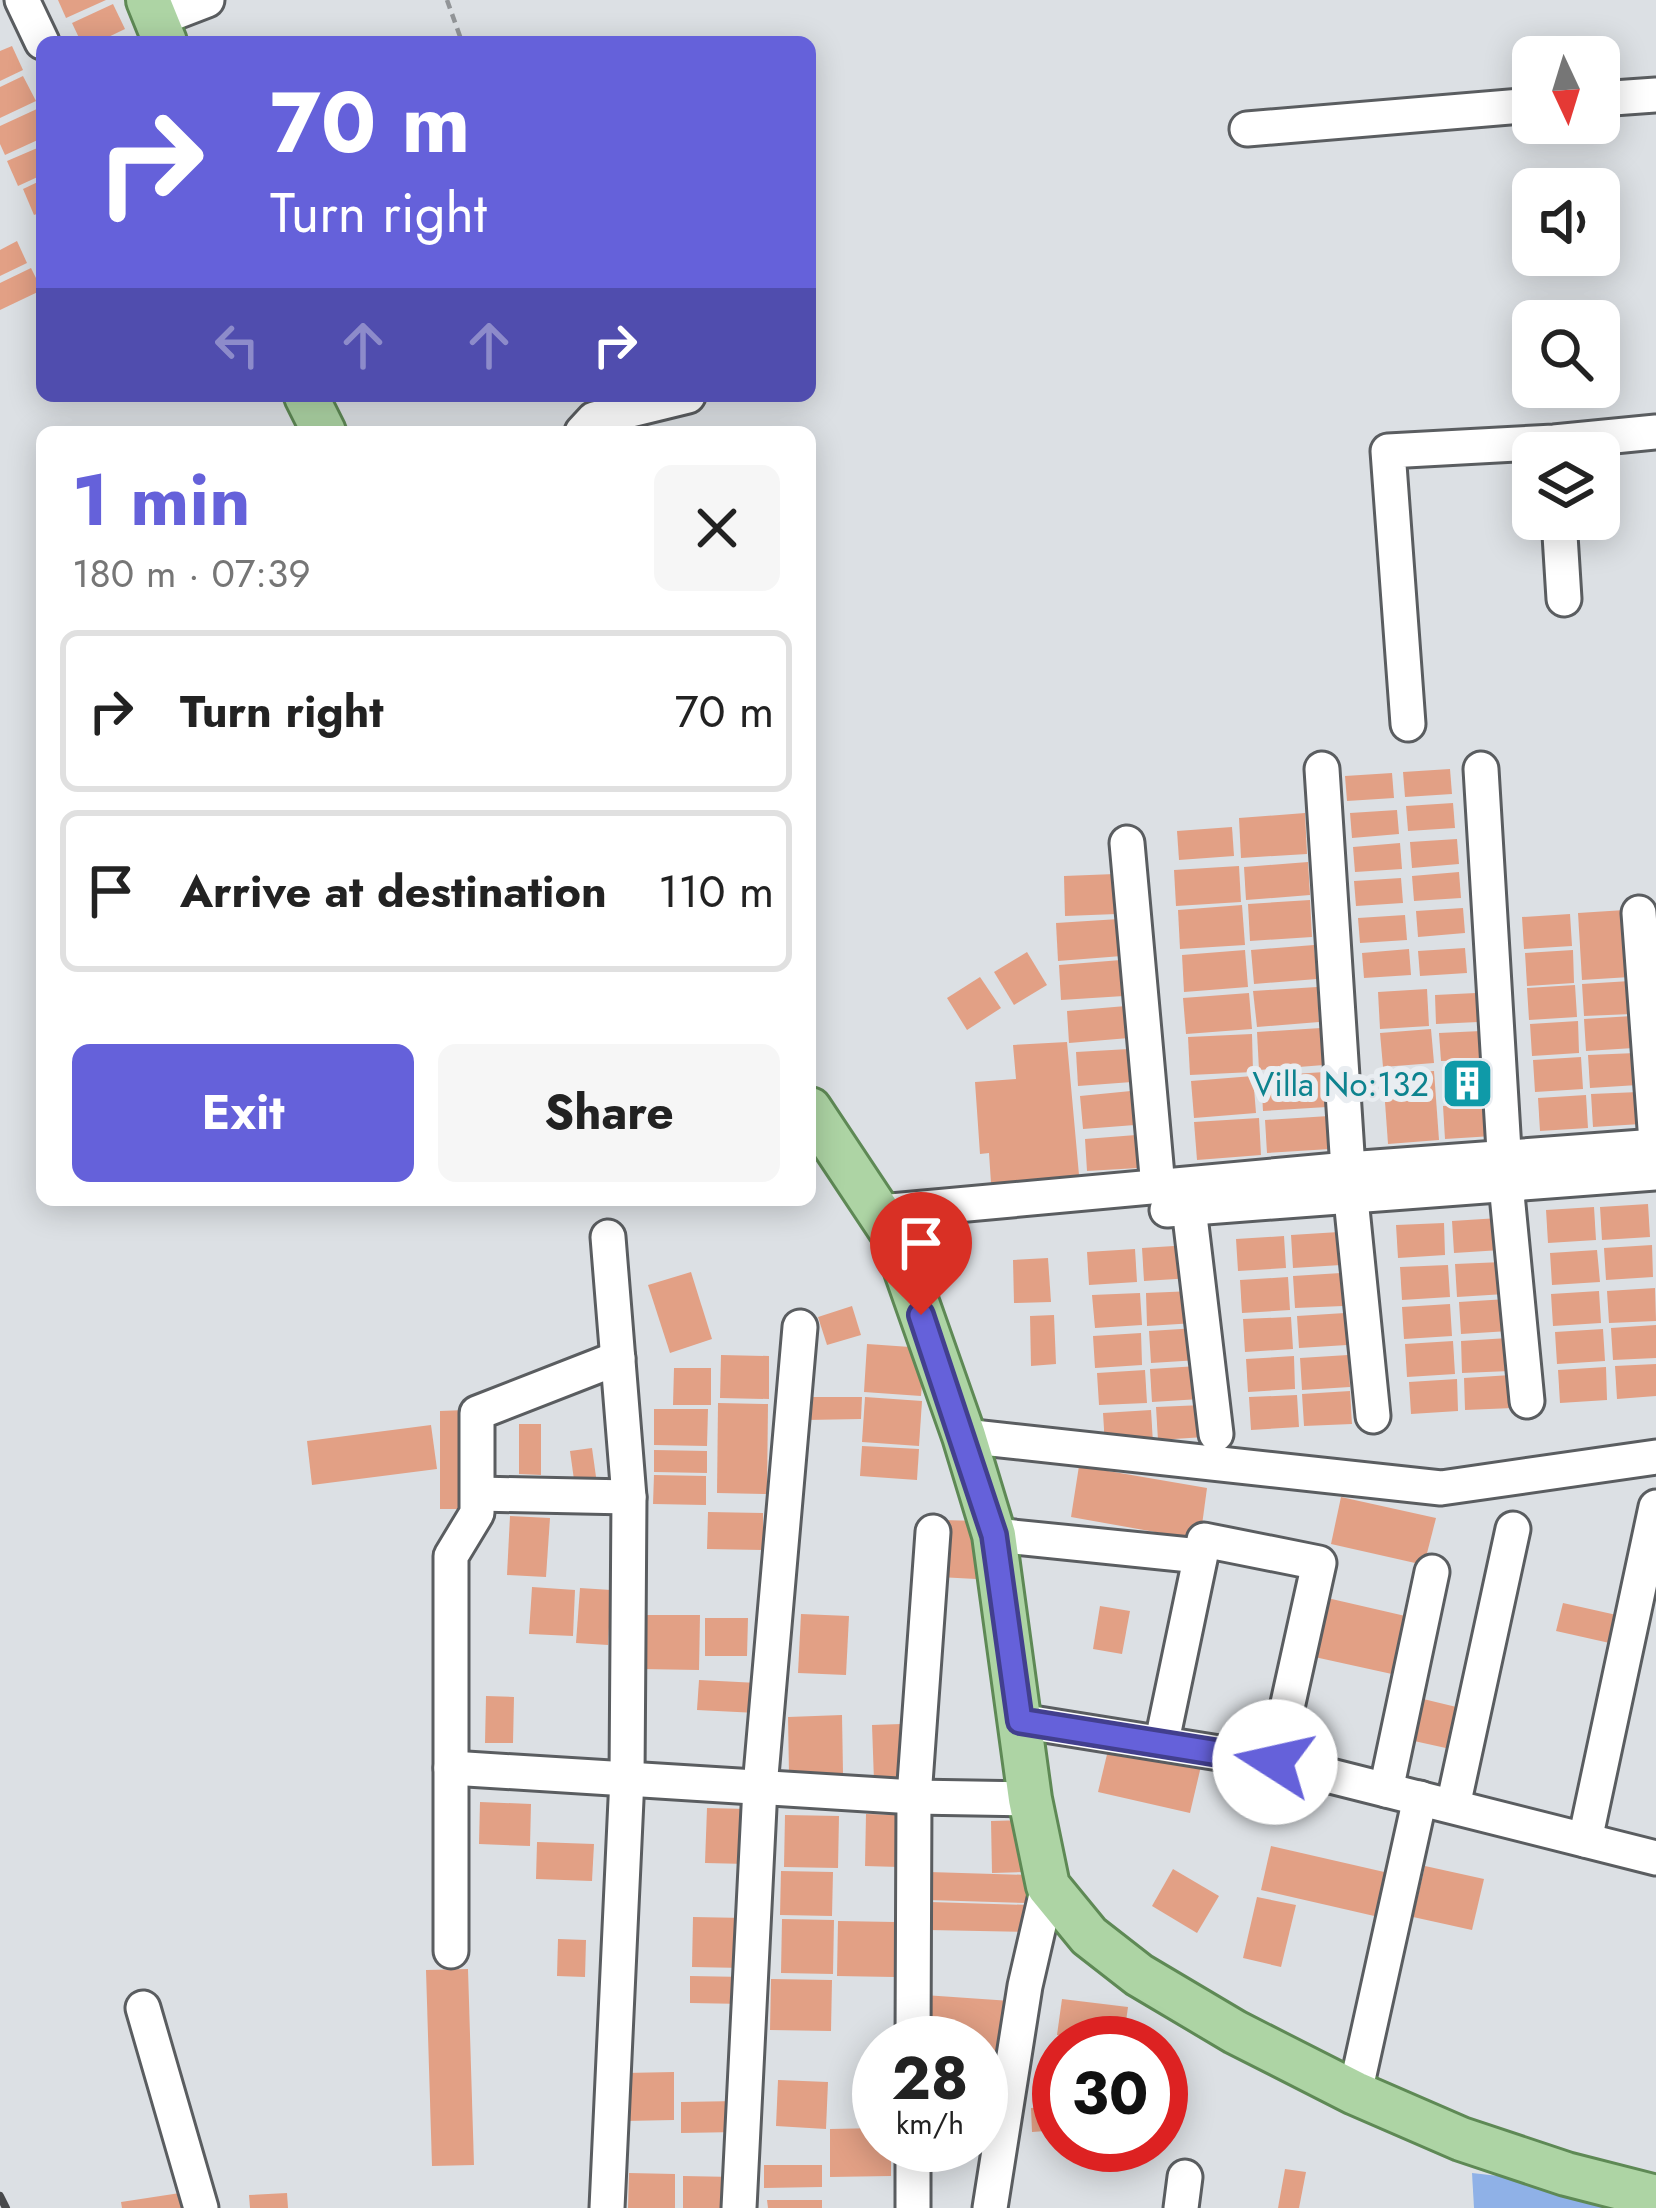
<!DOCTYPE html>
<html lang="en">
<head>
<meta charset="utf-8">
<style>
  body { margin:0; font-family:Jost,sans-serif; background:#f6f6f6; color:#222; height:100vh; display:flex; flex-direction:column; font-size:45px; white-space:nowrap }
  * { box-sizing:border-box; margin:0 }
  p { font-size:39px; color:#767676 }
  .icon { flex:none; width:66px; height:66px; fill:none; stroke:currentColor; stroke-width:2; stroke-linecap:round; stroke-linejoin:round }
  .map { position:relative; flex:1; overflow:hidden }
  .drawer { position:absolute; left:36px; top:426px; width:780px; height:780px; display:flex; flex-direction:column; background:#fff; border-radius:18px; box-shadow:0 6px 30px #0003 }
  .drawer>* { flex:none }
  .hud { position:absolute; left:36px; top:36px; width:780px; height:366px; border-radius:18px; box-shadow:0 6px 30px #0003; background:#6561da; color:#fff; overflow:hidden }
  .needle { width:78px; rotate:176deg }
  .fabs { position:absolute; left:1512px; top:36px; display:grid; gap:24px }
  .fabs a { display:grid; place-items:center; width:108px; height:108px; border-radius:18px; background:#fff; box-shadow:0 6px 30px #0003; font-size:60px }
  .speed { position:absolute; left:852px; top:2016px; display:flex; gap:24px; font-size:60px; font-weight:700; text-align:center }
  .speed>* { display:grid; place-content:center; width:156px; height:156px; border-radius:50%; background:#fff; box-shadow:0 6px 30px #0003; line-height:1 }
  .speed small { font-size:30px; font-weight:400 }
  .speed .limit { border:18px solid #d22; background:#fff; color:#111 }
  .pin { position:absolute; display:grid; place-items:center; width:102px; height:102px; color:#fff; margin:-123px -51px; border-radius:50% 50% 50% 0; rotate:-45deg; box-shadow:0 0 12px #0007 }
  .pin .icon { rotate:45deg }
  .me { position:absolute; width:132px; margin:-66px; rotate:280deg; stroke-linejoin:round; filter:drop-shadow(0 0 9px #0008) }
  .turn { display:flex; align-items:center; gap:42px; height:252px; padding:0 36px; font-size:54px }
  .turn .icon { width:156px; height:156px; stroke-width:2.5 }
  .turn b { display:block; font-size:84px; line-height:102px }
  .lanes { display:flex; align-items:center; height:114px; padding:0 36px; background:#0003; justify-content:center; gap:60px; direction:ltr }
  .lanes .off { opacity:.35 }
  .round { display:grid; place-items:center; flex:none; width:126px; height:126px; border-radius:18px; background:#f6f6f6 }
  .headline { display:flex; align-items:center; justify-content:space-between; height:204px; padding:0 36px }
  h1 { font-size:72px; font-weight:700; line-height:90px; color:#6561da }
  .action { display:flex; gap:24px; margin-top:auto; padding:24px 36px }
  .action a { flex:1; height:138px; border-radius:18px; background:#6561da; color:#fff; font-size:48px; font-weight:700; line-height:138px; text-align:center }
  .action a+a { background:#f6f6f6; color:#222 }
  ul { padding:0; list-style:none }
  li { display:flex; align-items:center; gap:36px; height:162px; margin:0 24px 18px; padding:0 12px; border:6px solid #e0e0e0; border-radius:18px }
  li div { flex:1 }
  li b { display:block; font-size:45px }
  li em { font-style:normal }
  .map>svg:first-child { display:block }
</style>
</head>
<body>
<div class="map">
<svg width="1656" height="2208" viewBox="0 0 1656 2208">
  <rect width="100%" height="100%" fill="#dce0e4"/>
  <!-- water -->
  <path fill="#8fb1e7" d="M1472,2173L1525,2179L1639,2208H1474Z"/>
  <!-- building -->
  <g fill="#e2a085">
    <path d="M58,0H106L66,18Z"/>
    <path d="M113,4L125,29L98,42H81L72,23Z"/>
    <path d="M12,46L23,70L0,81V51Z"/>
    <path d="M23,76L36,101L0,118V87Z"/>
    <path d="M39,108L42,138L5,155L0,144V126Z"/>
    <path d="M42,146V175L18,186L7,161Z"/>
    <path d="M42,180V212L34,215L23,189Z"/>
    <path d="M17,241L27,263L0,276V250Z"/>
    <path d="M31,268L42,290L0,310V283Z"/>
    <path d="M1450,769L1452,794L1405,797L1403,772Z"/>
    <path d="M1392,773L1394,798L1347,801L1345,776Z"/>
    <path d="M1453,803L1455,828L1408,831L1406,806Z"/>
    <path d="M1397,810L1399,834L1352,838L1350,813Z"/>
    <path d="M1305,813L1307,854L1241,858L1239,818Z"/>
    <path d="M1232,827L1234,856L1179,860L1177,831Z"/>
    <path d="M1457,839L1459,864L1412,868L1410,842Z"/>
    <path d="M1400,843L1402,869L1355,872L1353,847Z"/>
    <path d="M1308,862L1310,895L1246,900L1244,867Z"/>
    <path d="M1239,866L1241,902L1176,906L1174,870Z"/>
    <path d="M1459,872L1461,898L1414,901L1412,876Z"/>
    <path d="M1115,874L1117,914L1065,916L1064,876Z"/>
    <path d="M1401,878L1403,903L1356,906L1354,881Z"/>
    <path d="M1310,900L1312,937L1250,941L1248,904Z"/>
    <path d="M1242,905L1245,945L1180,949L1178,910Z"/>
    <path d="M1463,908L1465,933L1418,937L1416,911Z"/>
    <path d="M1625,910L1630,977L1582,980L1578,913Z"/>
    <path d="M1570,914L1572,946L1524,949L1522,917Z"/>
    <path d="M1405,915L1407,940L1360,943L1358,918Z"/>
    <path d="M1119,919L1122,956L1058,961L1056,923Z"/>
    <path d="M1314,945L1317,979L1254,984L1251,950Z"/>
    <path d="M1465,948L1467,973L1420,976L1418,951Z"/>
    <path d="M1409,949L1411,975L1364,978L1362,953Z"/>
    <path d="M1245,950L1248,987L1184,992L1182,955Z"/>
    <path d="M1573,950L1574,983L1527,986L1525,953Z"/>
    <path d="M1027,952L1047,985L1014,1005L994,972Z"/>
    <path d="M1121,960L1124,996L1061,1000L1059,965Z"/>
    <path d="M980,977L1001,1008L967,1030L947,998Z"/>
    <path d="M1630,981L1632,1014L1584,1016L1582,984Z"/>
    <path d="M1575,985L1577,1017L1529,1020L1527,988Z"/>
    <path d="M1317,987L1319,1022L1257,1027L1253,991Z"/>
    <path d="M1427,989L1429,1026L1380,1029L1378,992Z"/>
    <path d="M1249,993L1252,1029L1186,1034L1183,998Z"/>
    <path d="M1476,993L1478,1022L1436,1024L1435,995Z"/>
    <path d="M1126,1006L1129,1038L1069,1043L1067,1011Z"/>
    <path d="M1632,1016L1634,1048L1586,1051L1584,1019Z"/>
    <path d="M1578,1021L1579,1053L1532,1056L1530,1024Z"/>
    <path d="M1321,1028L1324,1065L1259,1070L1257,1032Z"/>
    <path d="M1431,1029L1434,1063L1383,1067L1380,1033Z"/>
    <path d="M1481,1031L1482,1060L1441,1061L1439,1033Z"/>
    <path d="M1252,1034L1253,1072L1190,1075L1188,1037Z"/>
    <path d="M1067,1042L1079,1175L991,1183L989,1153L980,1154L975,1082L1016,1079L1013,1045Z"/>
    <path d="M1129,1049L1132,1082L1078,1086L1076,1052Z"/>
    <path d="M1636,1053L1638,1085L1590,1088L1588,1055Z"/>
    <path d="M1581,1057L1583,1089L1535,1092L1533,1060Z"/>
    <path d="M1487,1069L1489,1097L1447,1100L1448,1070Z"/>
    <path d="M1434,1071L1439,1140L1388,1144L1383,1074Z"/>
    <path d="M1325,1072L1327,1107L1263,1111L1261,1076Z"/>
    <path d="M1253,1076L1256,1113L1194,1118L1191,1081Z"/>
    <path d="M1131,1091L1135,1125L1083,1129L1080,1096Z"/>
    <path d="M1639,1092L1641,1124L1593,1127L1591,1094Z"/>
    <path d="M1586,1095L1588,1128L1540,1131L1538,1098Z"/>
    <path d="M1491,1103L1493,1136L1445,1139L1443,1106Z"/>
    <path d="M1329,1116L1330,1149L1267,1153L1265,1120Z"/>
    <path d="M1259,1118L1261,1155L1197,1160L1194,1122Z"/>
    <path d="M1136,1135L1138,1168L1087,1171L1085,1139Z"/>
    <path d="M1648,1204L1650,1237L1602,1240L1600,1207Z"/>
    <path d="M1594,1207L1596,1240L1548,1243L1546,1210Z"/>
    <path d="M1499,1218L1501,1250L1454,1253L1452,1221Z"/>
    <path d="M1444,1223L1445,1255L1398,1258L1396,1225Z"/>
    <path d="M1339,1232L1341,1265L1293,1268L1291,1235Z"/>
    <path d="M1284,1236L1286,1268L1238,1271L1236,1239Z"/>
    <path d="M1190,1245L1192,1278L1144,1281L1142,1248Z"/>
    <path d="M1652,1245L1653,1277L1606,1280L1604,1248Z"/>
    <path d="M1135,1249L1137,1282L1089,1285L1087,1252Z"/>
    <path d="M1597,1250L1600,1282L1552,1285L1550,1253Z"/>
    <path d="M1048,1258L1051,1302L1014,1303L1013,1260Z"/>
    <path d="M1503,1262L1505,1294L1457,1297L1455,1264Z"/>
    <path d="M1448,1265L1450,1297L1402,1300L1400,1267Z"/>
    <path d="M691,1272L712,1339L670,1353L648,1285Z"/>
    <path d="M1341,1273L1343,1306L1295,1308L1293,1276Z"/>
    <path d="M1288,1277L1290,1310L1242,1313L1240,1280Z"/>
    <path d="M1655,1288L1656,1321L1609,1323L1607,1291Z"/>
    <path d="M1193,1291L1195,1323L1147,1326L1146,1293Z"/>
    <path d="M1599,1291L1601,1323L1553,1326L1551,1294Z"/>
    <path d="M1140,1293L1142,1325L1095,1328L1092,1295Z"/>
    <path d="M1507,1299L1509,1331L1461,1334L1459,1302Z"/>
    <path d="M1450,1304L1452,1336L1404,1339L1402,1307Z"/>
    <path d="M852,1306L861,1335L827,1345L818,1317Z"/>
    <path d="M1345,1313L1347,1345L1299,1348L1297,1316Z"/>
    <path d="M1054,1315L1056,1364L1031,1366L1030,1316Z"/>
    <path d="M1291,1317L1293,1349L1245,1352L1243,1319Z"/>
    <path d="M1656,1325V1358L1613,1360L1611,1328Z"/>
    <path d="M1197,1328L1199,1360L1151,1363L1149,1331Z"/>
    <path d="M1603,1329L1605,1361L1557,1364L1555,1332Z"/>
    <path d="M1141,1333L1142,1365L1095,1368L1093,1336Z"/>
    <path d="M1508,1338L1510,1371L1462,1373L1461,1341Z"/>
    <path d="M1453,1341L1455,1374L1407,1377L1405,1344Z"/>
    <path d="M867,1344L925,1348L921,1396L864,1392Z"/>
    <path d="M721,1355L769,1356V1399L720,1398Z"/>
    <path d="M1348,1355L1350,1387L1302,1390L1300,1358Z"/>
    <path d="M1294,1356L1295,1389L1248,1392L1246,1359Z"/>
    <path d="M1656,1364V1396L1617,1399L1615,1366Z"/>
    <path d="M1198,1366L1200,1399L1152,1402L1150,1369Z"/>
    <path d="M1606,1367L1607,1400L1560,1403L1558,1370Z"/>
    <path d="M674,1368H711V1405H673Z"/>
    <path d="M1145,1370L1147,1403L1099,1405L1097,1373Z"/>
    <path d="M1511,1375L1513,1408L1465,1410L1464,1378Z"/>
    <path d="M1457,1379L1458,1411L1411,1414L1409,1382Z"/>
    <path d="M1350,1391L1352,1424L1304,1426L1302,1394Z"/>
    <path d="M1297,1395L1299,1427L1251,1430L1249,1397Z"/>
    <path d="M806,1397H862L861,1419L806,1420Z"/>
    <path d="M865,1397L922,1401L919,1446L862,1442Z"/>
    <path d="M718,1403L768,1404L767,1494L717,1493Z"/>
    <path d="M1203,1405L1205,1437L1158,1440L1156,1407Z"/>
    <path d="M654,1409H708L707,1446L654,1445Z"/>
    <path d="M466,1410V1509H440V1411Z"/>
    <path d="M1151,1410L1153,1443L1105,1446L1103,1413Z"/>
    <path d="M519,1424H541V1475L519,1474Z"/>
    <path d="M431,1425L437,1469L312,1485L307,1441Z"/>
    <path d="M862,1446L919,1449L917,1480L860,1476Z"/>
    <path d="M592,1448L597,1484L575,1487L570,1451Z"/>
    <path d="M654,1450L707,1451V1473L654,1472Z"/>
    <path d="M1079,1466L1207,1488L1200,1540L1071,1517Z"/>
    <path d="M654,1475L706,1476V1505L653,1504Z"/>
    <path d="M1341,1497L1436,1518L1424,1565L1331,1544Z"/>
    <path d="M708,1512L763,1513V1550L707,1549Z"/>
    <path d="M510,1516L550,1518L546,1577L507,1575Z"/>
    <path d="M942,1520L979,1521L976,1579L939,1577Z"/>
    <path d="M532,1587L575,1590L573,1636L529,1634Z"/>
    <path d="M580,1588L611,1590L608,1645L576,1643Z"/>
    <path d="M1323,1597L1414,1618L1401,1676L1310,1656Z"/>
    <path d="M1563,1603L1621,1616L1614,1644L1556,1631Z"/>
    <path d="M1100,1606L1130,1611L1122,1654L1093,1649Z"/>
    <path d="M801,1614L849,1616L846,1675L798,1673Z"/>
    <path d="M642,1615H700L699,1670L641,1669Z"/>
    <path d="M705,1618H748L747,1656H705Z"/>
    <path d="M699,1680L758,1683L757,1713L697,1710Z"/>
    <path d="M486,1696L514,1697L513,1743H485Z"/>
    <path d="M1415,1697L1473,1711L1464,1752L1405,1739Z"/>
    <path d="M842,1715L843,1773L789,1774L788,1717Z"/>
    <path d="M901,1724L902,1781H874L872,1725Z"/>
    <path d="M1109,1746L1201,1766L1190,1813L1098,1792Z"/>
    <path d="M480,1802L531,1804L530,1846L479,1844Z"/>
    <path d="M707,1808L748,1809L747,1864L705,1863Z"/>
    <path d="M866,1814L900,1815L899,1867L865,1866Z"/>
    <path d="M785,1815L839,1816L838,1868L784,1867Z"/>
    <path d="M1023,1820L1024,1872L992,1873L991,1821Z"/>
    <path d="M537,1842L594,1844L592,1881L536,1879Z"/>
    <path d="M1271,1846L1393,1874L1383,1918L1261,1890Z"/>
    <path d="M1425,1866L1484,1879L1472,1930L1413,1917Z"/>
    <path d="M1173,1869L1219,1896L1197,1933L1152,1906Z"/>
    <path d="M781,1871L833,1872L832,1916L780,1915Z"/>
    <path d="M929,1872L1029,1875L1028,1903L928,1900Z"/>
    <path d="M1257,1897L1296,1905L1281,1967L1243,1958Z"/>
    <path d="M930,1902L1030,1905L1029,1932L929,1930Z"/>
    <path d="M693,1917L745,1918L744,1968L692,1967Z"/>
    <path d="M782,1919L834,1920L833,1974L781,1973Z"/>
    <path d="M838,1921L895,1922L894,1977L837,1976Z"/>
    <path d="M558,1939L586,1940L585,1977L557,1976Z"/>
    <path d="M468,1969L474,2165L432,2166L426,1970Z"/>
    <path d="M690,1976L745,1977V2004L690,2003Z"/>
    <path d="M771,1979L832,1980L831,2031L770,2030Z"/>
    <path d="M924,1995L1011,2001L1008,2053H981V2043H923Z"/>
    <path d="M1062,1999L1128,2007L1123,2043L1057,2035Z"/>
    <path d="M981,2060L1009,2062L1007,2091L981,2089Z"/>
    <path d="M674,2072V2120L624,2121V2073Z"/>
    <path d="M778,2080L828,2082L826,2129L776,2126Z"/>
    <path d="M738,2101V2132L681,2133V2102Z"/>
    <path d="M1059,2106V2130L1032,2132L1031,2108Z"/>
    <path d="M879,2128V2145H891V2176L830,2177V2129Z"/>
    <path d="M764,2165H822V2187L764,2188Z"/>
    <path d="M1285,2169L1306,2172L1299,2208H1278Z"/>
    <path d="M629,2173L675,2174V2208H628Z"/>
    <path d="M683,2176L735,2177L734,2208H683Z"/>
    <path d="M180,2193L183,2208H122L121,2202Z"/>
    <path d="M287,2193L288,2208H250L249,2195Z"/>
    <path d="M767,2200H822V2208H768Z"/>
  </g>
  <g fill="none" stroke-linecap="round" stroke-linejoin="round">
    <defs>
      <g id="minor">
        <path d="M22,0L42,42"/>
        <path d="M155,20L207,0"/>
        <path d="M1599,99L1656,95"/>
        <path d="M1247,129L1533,105"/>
        <path d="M582,432L594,419L688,396"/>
        <path d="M1559,519L1564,599"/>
        <path d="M1408,724L1388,451L1554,442L1656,432"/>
        <path d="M1322,769L1348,1169L1373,1416"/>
        <path d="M1481,769L1506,1184L1527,1401"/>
        <path d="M1127,843L1158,1187"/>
        <path d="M1639,913L1656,1142"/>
        <path d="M1189,1208L1216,1434"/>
        <path d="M1167,1210L1656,1173"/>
        <path d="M880,1212L1348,1169L1656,1146"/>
        <path d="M964,1436L1441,1488L1656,1457"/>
        <path d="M478,1494L629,1497"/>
        <path d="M994,1535L1200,1556"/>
        <path d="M1020,1721L1275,1762L1656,1858"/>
        <path d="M1162,1741L1204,1540L1319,1563L1275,1762"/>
        <path d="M451,1768L914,1797L1030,1799"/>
        <path d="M1386,1790L1432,1572"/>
        <path d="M1453,1806L1513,1529"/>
        <path d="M1585,1840L1656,1507"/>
        <path d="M451,1951V1556L477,1513V1413L618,1358"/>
        <path d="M143,2008L201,2208"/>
        <path d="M913,2043L914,1797L933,1532"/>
        <path d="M1355,2093L1420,1798"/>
        <path d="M607,2208L627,1778L629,1497L608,1237"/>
        <path d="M739,2208L760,1787L800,1327"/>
        <path d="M913,2208V2145"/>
        <path d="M990,2208L1025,1986L1048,1886"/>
        <path d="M1181,2208L1185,2177"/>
      </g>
      <g id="major">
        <path d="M148,0L165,42"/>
        <path d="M306,396L324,432"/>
        <path d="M810,1109L893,1234L964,1436L994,1535L1030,1799L1048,1886L1089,1936L1139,1975L1235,2032L1355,2093L1461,2139L1566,2174L1656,2197"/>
      </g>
    </defs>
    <!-- minor casing -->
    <use href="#minor" stroke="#5a5d60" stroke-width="39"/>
    <!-- major casing -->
    <use href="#major" stroke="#5e8955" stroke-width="48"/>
    <!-- path -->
    <path stroke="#929598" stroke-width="4.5" stroke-dasharray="9 6" stroke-linecap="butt" d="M447,0L462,42"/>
    <!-- minor -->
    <use href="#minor" stroke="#fff" stroke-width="33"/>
    <!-- major -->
    <use href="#major" stroke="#add4a4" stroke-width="42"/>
    <!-- rail -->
    <path stroke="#48494b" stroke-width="8" d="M0,2196L6,2208"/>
  </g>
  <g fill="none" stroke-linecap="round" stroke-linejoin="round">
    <defs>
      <path id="route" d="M921,1315L994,1535L1020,1721L1275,1762"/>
    </defs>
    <!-- route casing -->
    <use href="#route" stroke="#423f8e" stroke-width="30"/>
    <!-- route -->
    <use href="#route" stroke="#6561da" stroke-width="21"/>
  </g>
  <!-- icons -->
  <defs>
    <symbol id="building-square" viewBox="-11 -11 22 22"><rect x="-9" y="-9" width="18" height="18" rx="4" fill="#0f9aa8" stroke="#e9edf1"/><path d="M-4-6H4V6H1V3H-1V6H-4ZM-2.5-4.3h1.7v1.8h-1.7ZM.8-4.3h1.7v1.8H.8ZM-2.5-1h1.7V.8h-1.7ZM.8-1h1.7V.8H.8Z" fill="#fff"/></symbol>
  </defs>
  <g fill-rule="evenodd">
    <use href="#building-square" x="1438" y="1054" width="59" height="59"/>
  </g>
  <g text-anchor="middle" stroke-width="12" stroke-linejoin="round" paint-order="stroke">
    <!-- culture labels -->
    <g font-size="33" fill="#0d838f" stroke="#e9edf1" text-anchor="end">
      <text x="1429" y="1096">Villa No:132</text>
    </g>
  </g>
</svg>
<div class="fabs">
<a><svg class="needle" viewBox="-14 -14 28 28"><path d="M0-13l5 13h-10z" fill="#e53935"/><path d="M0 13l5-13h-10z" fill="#767676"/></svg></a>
<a><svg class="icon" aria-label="sound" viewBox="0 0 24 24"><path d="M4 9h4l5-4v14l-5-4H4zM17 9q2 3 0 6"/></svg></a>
<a><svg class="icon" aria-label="search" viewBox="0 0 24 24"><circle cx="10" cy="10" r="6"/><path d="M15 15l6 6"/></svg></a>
<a><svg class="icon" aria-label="layers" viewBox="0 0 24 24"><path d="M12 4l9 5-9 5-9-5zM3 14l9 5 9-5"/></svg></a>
</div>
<div class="speed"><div>28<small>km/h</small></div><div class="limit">30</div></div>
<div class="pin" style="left:921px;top:1315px;background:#d93025"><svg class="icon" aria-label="arrive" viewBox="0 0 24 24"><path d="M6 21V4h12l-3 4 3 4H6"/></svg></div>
<svg class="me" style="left:1275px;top:1762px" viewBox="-20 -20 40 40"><circle r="19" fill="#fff"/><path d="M0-13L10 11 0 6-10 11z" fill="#6561da"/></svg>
<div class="hud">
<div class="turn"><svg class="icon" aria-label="right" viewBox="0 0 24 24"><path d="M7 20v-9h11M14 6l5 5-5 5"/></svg><div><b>70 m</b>Turn right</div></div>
<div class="lanes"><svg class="icon off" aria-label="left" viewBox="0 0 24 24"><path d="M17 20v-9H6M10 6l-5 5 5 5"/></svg><svg class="icon off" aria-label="ahead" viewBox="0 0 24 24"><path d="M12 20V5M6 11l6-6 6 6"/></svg><svg class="icon off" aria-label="ahead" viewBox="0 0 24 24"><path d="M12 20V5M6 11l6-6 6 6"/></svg><svg class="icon" aria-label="right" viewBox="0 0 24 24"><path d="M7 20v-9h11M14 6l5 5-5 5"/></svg></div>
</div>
<section class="drawer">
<div class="headline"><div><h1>1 min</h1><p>180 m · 07:39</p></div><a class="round"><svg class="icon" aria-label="close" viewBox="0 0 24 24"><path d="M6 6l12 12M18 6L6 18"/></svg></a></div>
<ul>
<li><svg class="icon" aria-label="right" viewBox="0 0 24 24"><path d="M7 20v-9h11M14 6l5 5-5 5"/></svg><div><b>Turn right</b></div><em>70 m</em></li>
<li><svg class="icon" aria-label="arrive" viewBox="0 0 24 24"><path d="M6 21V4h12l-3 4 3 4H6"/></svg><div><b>Arrive at destination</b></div><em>110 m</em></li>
</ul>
<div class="action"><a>Exit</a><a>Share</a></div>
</section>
</div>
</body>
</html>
